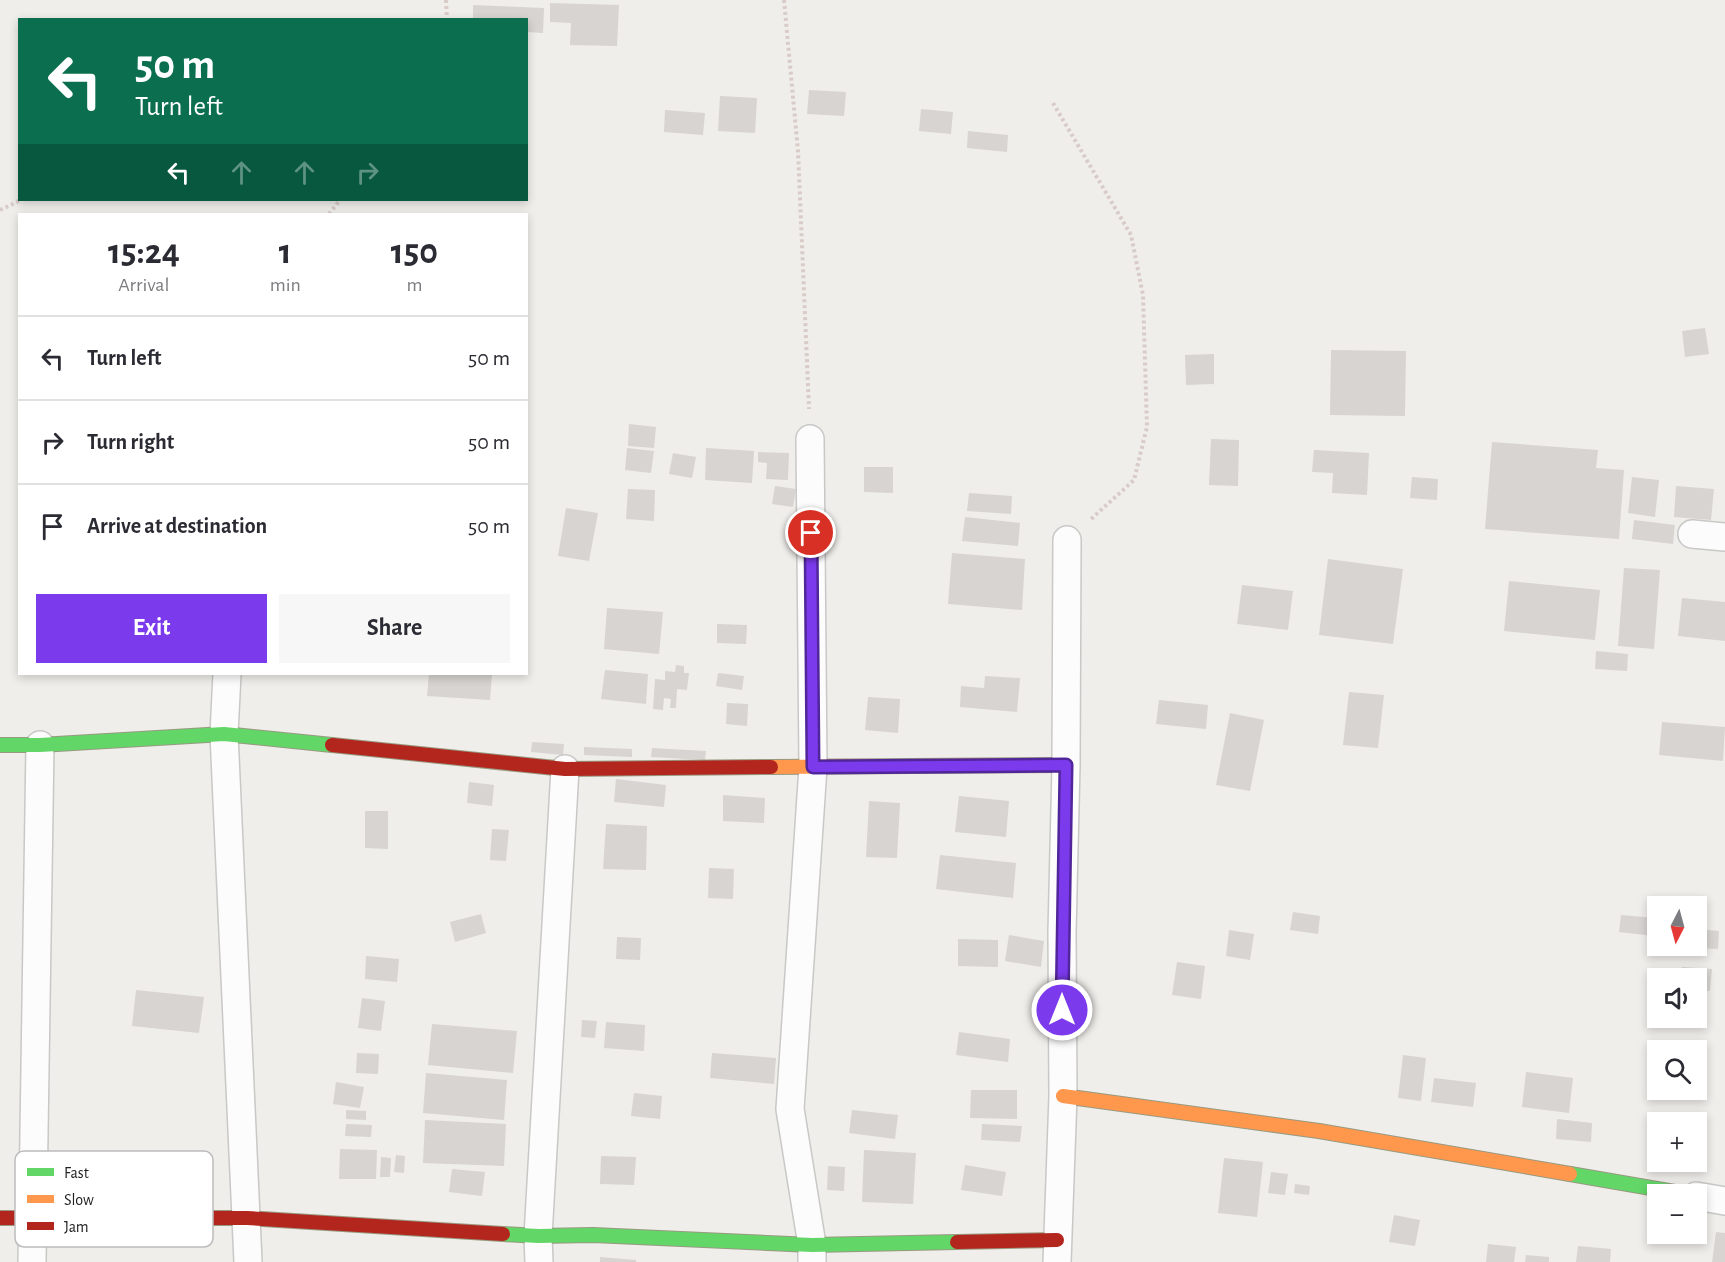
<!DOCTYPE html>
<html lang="en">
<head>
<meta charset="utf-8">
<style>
  body { margin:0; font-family:"Alegreya Sans",sans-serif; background:#f7f7f7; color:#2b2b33; height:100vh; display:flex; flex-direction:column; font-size:22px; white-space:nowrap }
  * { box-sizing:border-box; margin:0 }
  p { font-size:20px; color:#7c7c81 }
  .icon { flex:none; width:33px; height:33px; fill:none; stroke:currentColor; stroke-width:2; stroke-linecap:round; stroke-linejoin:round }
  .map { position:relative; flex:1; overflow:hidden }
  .details { position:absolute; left:18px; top:213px; width:510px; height:462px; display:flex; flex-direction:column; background:#fff; border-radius:0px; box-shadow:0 3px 9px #0003 }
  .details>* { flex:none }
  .banner { position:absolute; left:18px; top:18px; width:510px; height:183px; border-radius:0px; box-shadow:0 3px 9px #0003; background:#0b6e4f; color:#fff; overflow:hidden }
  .needle { width:39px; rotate:186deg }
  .fabs { position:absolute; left:1647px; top:896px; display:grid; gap:12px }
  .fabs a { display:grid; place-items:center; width:60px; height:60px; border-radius:0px; background:#fff; box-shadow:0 3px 9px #0003; font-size:30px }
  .pin { position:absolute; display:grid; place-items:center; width:51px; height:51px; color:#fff; margin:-26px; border:3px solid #fff; border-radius:50%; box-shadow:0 2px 6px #0007 }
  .me { position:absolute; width:66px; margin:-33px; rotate:0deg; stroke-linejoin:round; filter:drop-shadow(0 0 4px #0008) }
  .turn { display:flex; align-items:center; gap:21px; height:126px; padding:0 18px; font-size:27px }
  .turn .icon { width:78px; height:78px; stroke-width:2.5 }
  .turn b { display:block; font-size:42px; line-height:51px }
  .lanes { display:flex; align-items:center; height:57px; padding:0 18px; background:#0003; justify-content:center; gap:30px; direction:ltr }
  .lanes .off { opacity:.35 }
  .eta { display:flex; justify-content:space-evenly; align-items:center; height:102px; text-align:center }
  .eta b { font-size:36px; font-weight:600; line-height:42px }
  .button { display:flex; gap:12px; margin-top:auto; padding:12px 18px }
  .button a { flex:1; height:69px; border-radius:0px; background:#7c3aed; color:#fff; font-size:24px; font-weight:600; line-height:69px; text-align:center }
  .button a+a { background:#f7f7f7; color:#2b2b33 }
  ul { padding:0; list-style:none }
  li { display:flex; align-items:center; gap:18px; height:84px; padding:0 18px; border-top:2px solid #e1e1e2 }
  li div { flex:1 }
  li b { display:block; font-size:22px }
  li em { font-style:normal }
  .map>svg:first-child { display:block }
</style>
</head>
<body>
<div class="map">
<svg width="1725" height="1262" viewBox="0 0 1725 1262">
  <rect width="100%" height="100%" fill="#f0eeea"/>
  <!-- building -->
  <g fill="#d7d4d1">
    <path d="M550,3L619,5L617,46L570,45L571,23L550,22Z"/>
    <path d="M473,5L544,8L543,33L526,32V20H473Z"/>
    <path d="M809,90L846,92L844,116L807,114Z"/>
    <path d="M720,96L757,98L755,133L718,131Z"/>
    <path d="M921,109L953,112L951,134L919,131Z"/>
    <path d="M665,110L705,113L703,135L664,132Z"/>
    <path d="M968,131L1008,135L1007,152L967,148Z"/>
    <path d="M1705,328L1709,354L1685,357L1682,331Z"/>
    <path d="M1331,350L1406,351L1405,416L1330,415Z"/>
    <path d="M1214,354V384L1186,385L1185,355Z"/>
    <path d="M629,424L656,427L654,448L628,446Z"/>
    <path d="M1211,439L1239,440L1238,486L1209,485Z"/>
    <path d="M1492,442L1598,450L1596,468L1624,470L1619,539L1485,529Z"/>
    <path d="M627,448L654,451L651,473L625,470Z"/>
    <path d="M706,448L754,451L752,483L705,480Z"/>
    <path d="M1314,450L1369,453L1367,495L1332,493L1333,473L1312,472Z"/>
    <path d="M758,452L789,453L788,480L766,479L767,463L758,462Z"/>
    <path d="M673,453L696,457L692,478L669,474Z"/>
    <path d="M864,467H893V493L864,492Z"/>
    <path d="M1412,477L1438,479L1437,500L1410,498Z"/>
    <path d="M1632,477L1659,480L1655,517L1628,513Z"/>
    <path d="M775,486L796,489L793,507L772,504Z"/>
    <path d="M1676,486L1714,489L1711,520L1674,517Z"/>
    <path d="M628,489L655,490L654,521L626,519Z"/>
    <path d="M969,493L1012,496L1011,514L967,511Z"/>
    <path d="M566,508L598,513L589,561L558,556Z"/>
    <path d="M965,517L1020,523L1018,546L962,541Z"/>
    <path d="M1634,520L1675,525L1673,544L1632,539Z"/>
    <path d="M952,553L1025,559L1022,610L948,604Z"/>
    <path d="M1328,559L1403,569L1393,644L1319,635Z"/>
    <path d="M1624,568L1660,570L1654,649L1618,646Z"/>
    <path d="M1509,581L1600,590L1595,640L1504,631Z"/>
    <path d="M1242,585L1293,591L1288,630L1237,624Z"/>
    <path d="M1682,598L1725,602V641L1678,636Z"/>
    <path d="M607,608L663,612L659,654L604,649Z"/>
    <path d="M717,624L747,625L746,644L717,643Z"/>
    <path d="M1596,651L1628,654L1627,671L1595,669Z"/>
    <path d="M676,665L684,666V673H689L687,690L677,689L676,708H670L671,699L664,698L663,710L653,709L655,679L665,680V671L675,672Z"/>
    <path d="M605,670L648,674L646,704L601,699Z"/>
    <path d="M718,673L744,676L742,690L716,686Z"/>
    <path d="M429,674H492L490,700L427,696Z"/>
    <path d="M985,676L1020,678L1017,712L960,707L961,686L984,688Z"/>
    <path d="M1349,692L1384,695L1378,748L1343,745Z"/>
    <path d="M868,697L900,699L898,733L865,730Z"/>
    <path d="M1159,700L1208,705L1206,729L1156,724Z"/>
    <path d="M727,703L748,704L747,726L726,724Z"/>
    <path d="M1230,713L1264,720L1250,791L1216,785Z"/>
    <path d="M1662,722L1725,727L1723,761L1659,755Z"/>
    <path d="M532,742L564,744L563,755L531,752Z"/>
    <path d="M584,747L632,749V757L584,755Z"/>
    <path d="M652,748L706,751L705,760L651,757Z"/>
    <path d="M616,779L666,785L664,807L614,802Z"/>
    <path d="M469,782L494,785L492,806L467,803Z"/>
    <path d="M723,795L765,798L764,823L723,821Z"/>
    <path d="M959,796L1009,801L1006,837L955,832Z"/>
    <path d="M869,801L900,803L897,858L866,857Z"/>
    <path d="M365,811H388V849L365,848Z"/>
    <path d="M606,824L647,826L646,870L603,869Z"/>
    <path d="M492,829L509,830L506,861L490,860Z"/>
    <path d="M940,855L1016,863L1013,898L936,889Z"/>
    <path d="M709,868L734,869L733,899L708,898Z"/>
    <path d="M1293,912L1320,916L1318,934L1290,930Z"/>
    <path d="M481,914L486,933L455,942L450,922Z"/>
    <path d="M1621,915L1656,918L1654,936L1619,932Z"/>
    <path d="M1696,929L1719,931L1718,949L1681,947V945H1696Z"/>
    <path d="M1229,930L1254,934L1250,960L1226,956Z"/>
    <path d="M1009,935L1044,941L1041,967L1005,961Z"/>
    <path d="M617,937L641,938L640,960L616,959Z"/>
    <path d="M958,939L998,940V967L958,966Z"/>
    <path d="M366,956L399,959L397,982L365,979Z"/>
    <path d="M1177,962L1205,966L1201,999L1172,995Z"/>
    <path d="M1682,967L1712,969L1710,991L1696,990V978H1681Z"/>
    <path d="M136,990L204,997L199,1033L132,1026Z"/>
    <path d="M362,998L385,1001L381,1031L358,1028Z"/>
    <path d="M582,1020L597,1021L595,1038L581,1037Z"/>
    <path d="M606,1022L645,1025L644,1051L604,1048Z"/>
    <path d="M432,1024L517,1031L513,1073L428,1065Z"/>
    <path d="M959,1032L1010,1039L1008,1062L956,1055Z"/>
    <path d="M357,1053L379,1054L378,1074L356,1073Z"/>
    <path d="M712,1053L776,1058L774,1084L710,1078Z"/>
    <path d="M1403,1055L1426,1058L1421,1101L1398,1098Z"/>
    <path d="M1526,1072L1573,1078L1569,1113L1522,1107Z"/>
    <path d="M426,1073L507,1080L504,1120L423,1113Z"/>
    <path d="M1434,1078L1476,1083L1473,1107L1431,1102Z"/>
    <path d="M336,1082L364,1087L360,1108L333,1104Z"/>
    <path d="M971,1090H1017V1119L970,1118Z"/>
    <path d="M634,1093L662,1096L660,1119L631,1116Z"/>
    <path d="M346,1110L366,1111V1120L346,1119Z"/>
    <path d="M852,1110L898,1115L895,1139L849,1133Z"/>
    <path d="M1557,1119L1592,1123L1591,1142L1556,1139Z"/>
    <path d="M425,1120L506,1124L504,1166L423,1163Z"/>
    <path d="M346,1124L372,1125L371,1137L345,1136Z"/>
    <path d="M982,1124L1022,1126L1020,1142L981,1140Z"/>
    <path d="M340,1149L377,1150L376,1179H339Z"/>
    <path d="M864,1150L916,1153L913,1204L862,1202Z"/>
    <path d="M396,1155L405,1156L404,1173L394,1172Z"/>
    <path d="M601,1156L636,1157L634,1185L600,1184Z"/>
    <path d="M381,1157L391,1158L390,1177H380Z"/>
    <path d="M1224,1158L1263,1162L1257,1217L1218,1213Z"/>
    <path d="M965,1165L1006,1172L1002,1196L961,1190Z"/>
    <path d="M828,1166L845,1167L844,1191L827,1190Z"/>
    <path d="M452,1169L485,1172L482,1196L449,1192Z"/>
    <path d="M1271,1172L1288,1174L1285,1195L1268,1193Z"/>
    <path d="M1295,1184L1310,1186L1309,1195L1294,1193Z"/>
    <path d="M1394,1215L1420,1220L1415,1246L1389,1242Z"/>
    <path d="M1716,1232L1725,1233V1262H1712Z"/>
    <path d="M1488,1244L1516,1247L1514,1262H1486Z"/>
    <path d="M1578,1246L1611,1249L1610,1262H1576Z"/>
    <path d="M1526,1255L1549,1257V1262H1525Z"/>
    <path d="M600,1257L636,1260V1262H600Z"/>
  </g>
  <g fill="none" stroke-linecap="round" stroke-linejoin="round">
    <defs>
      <g id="street">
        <path d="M810,439L813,767L790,1109L812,1245V1262"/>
        <path d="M1692,534L1725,537"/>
        <path d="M227,674L224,734L248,1262"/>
        <path d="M1696,1196L1725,1201"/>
        <path d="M32,1262L40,745"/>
        <path d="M539,1262L538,1236L565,769"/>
        <path d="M1057,1262L1063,1096L1062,932L1066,765L1067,540"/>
      </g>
      <g id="fast">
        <path d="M0,745H40L224,734L332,745"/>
        <path d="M1570,1174L1686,1194"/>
        <path d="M503,1234L538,1236L593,1235L812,1245L957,1242"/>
      </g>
      <g id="slow">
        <path d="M771,767L1066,765"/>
        <path d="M1063,1096L1319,1131L1570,1174"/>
      </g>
      <g id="jam">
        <path d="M332,745L565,769L771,767"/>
        <path d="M0,1218H247L503,1234"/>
        <path d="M957,1242L1057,1240"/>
      </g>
    </defs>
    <!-- street casing -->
    <use href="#street" stroke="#c8c8c6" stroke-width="30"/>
    <!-- fast casing -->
    <use href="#fast" stroke="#979a81" stroke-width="16"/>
    <!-- slow casing -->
    <use href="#slow" stroke="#979a81" stroke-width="16"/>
    <!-- jam casing -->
    <use href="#jam" stroke="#979a81" stroke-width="16"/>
    <!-- path -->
    <g stroke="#d8cbc8" stroke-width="4" stroke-dasharray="3 3" stroke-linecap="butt">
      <path d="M446,0L447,20"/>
      <path d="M784,0L798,151L809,409"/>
      <path d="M1053,103L1131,235L1143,295L1147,427L1134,480L1090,520"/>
      <path d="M0,210L17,202L20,199"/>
      <path d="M329,214L340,200"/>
    </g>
    <!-- street -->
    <use href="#street" stroke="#fdfcfc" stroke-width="27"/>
    <!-- fast -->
    <use href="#fast" stroke="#63d668" stroke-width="14"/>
    <!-- slow -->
    <use href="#slow" stroke="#ff974d" stroke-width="14"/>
    <!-- jam -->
    <use href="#jam" stroke="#b3261e" stroke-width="14"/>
  </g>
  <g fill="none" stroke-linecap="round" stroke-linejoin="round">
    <defs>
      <path id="route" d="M811,533L813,767L1066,765L1062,1010"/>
    </defs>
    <!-- route casing -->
    <use href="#route" stroke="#51269a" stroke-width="15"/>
    <!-- route -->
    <use href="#route" stroke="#7c3aed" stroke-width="10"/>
  </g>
  <!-- legend -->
  <rect x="15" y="1151" width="198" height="96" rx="9" fill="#fff" stroke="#bcbcbc" stroke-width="1.5"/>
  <rect x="27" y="1168" width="27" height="8" fill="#63d668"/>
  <rect x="27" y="1195" width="27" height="8" fill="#ff974d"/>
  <rect x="27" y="1222" width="27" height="8" fill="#b3261e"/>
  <g font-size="16" fill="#212121">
    <text x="64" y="1178">Fast</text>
    <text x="64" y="1205">Slow</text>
    <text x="64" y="1232">Jam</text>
  </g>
</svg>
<div class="fabs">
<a><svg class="needle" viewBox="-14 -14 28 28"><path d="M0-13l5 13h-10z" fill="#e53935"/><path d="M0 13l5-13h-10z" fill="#7c7c81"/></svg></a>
<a><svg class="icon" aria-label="sound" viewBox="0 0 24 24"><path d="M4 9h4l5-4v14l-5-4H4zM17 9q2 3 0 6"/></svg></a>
<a><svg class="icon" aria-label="search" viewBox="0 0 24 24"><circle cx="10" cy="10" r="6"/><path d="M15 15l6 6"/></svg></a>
<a>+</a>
<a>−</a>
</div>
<div class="pin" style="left:811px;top:533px;background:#d93025"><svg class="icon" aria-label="arrive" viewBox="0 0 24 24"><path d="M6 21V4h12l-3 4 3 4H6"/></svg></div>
<svg class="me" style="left:1062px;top:1010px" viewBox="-20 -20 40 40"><circle r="17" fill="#7c3aed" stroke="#fff" stroke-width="3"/><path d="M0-11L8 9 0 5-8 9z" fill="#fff"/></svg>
<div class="banner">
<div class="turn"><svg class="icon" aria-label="left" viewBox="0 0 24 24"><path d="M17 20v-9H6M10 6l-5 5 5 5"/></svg><div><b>50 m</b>Turn left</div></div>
<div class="lanes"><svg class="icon" aria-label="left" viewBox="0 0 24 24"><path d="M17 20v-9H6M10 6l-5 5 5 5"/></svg><svg class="icon off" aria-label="ahead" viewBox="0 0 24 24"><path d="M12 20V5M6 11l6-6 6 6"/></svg><svg class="icon off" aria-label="ahead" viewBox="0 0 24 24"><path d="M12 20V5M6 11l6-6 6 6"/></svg><svg class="icon off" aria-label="right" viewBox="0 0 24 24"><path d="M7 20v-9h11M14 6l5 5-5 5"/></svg></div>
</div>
<section class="details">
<div class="eta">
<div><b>15:24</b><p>Arrival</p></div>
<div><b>1</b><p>min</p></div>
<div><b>150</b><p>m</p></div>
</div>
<ul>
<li><svg class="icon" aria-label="left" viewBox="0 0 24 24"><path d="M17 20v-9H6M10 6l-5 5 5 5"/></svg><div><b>Turn left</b></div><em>50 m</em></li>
<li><svg class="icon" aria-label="right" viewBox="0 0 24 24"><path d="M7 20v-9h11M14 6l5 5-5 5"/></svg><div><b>Turn right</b></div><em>50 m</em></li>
<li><svg class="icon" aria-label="arrive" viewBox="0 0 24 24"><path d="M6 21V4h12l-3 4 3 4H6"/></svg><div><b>Arrive at destination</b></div><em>50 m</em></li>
</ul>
<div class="button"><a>Exit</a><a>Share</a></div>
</section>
</div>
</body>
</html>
